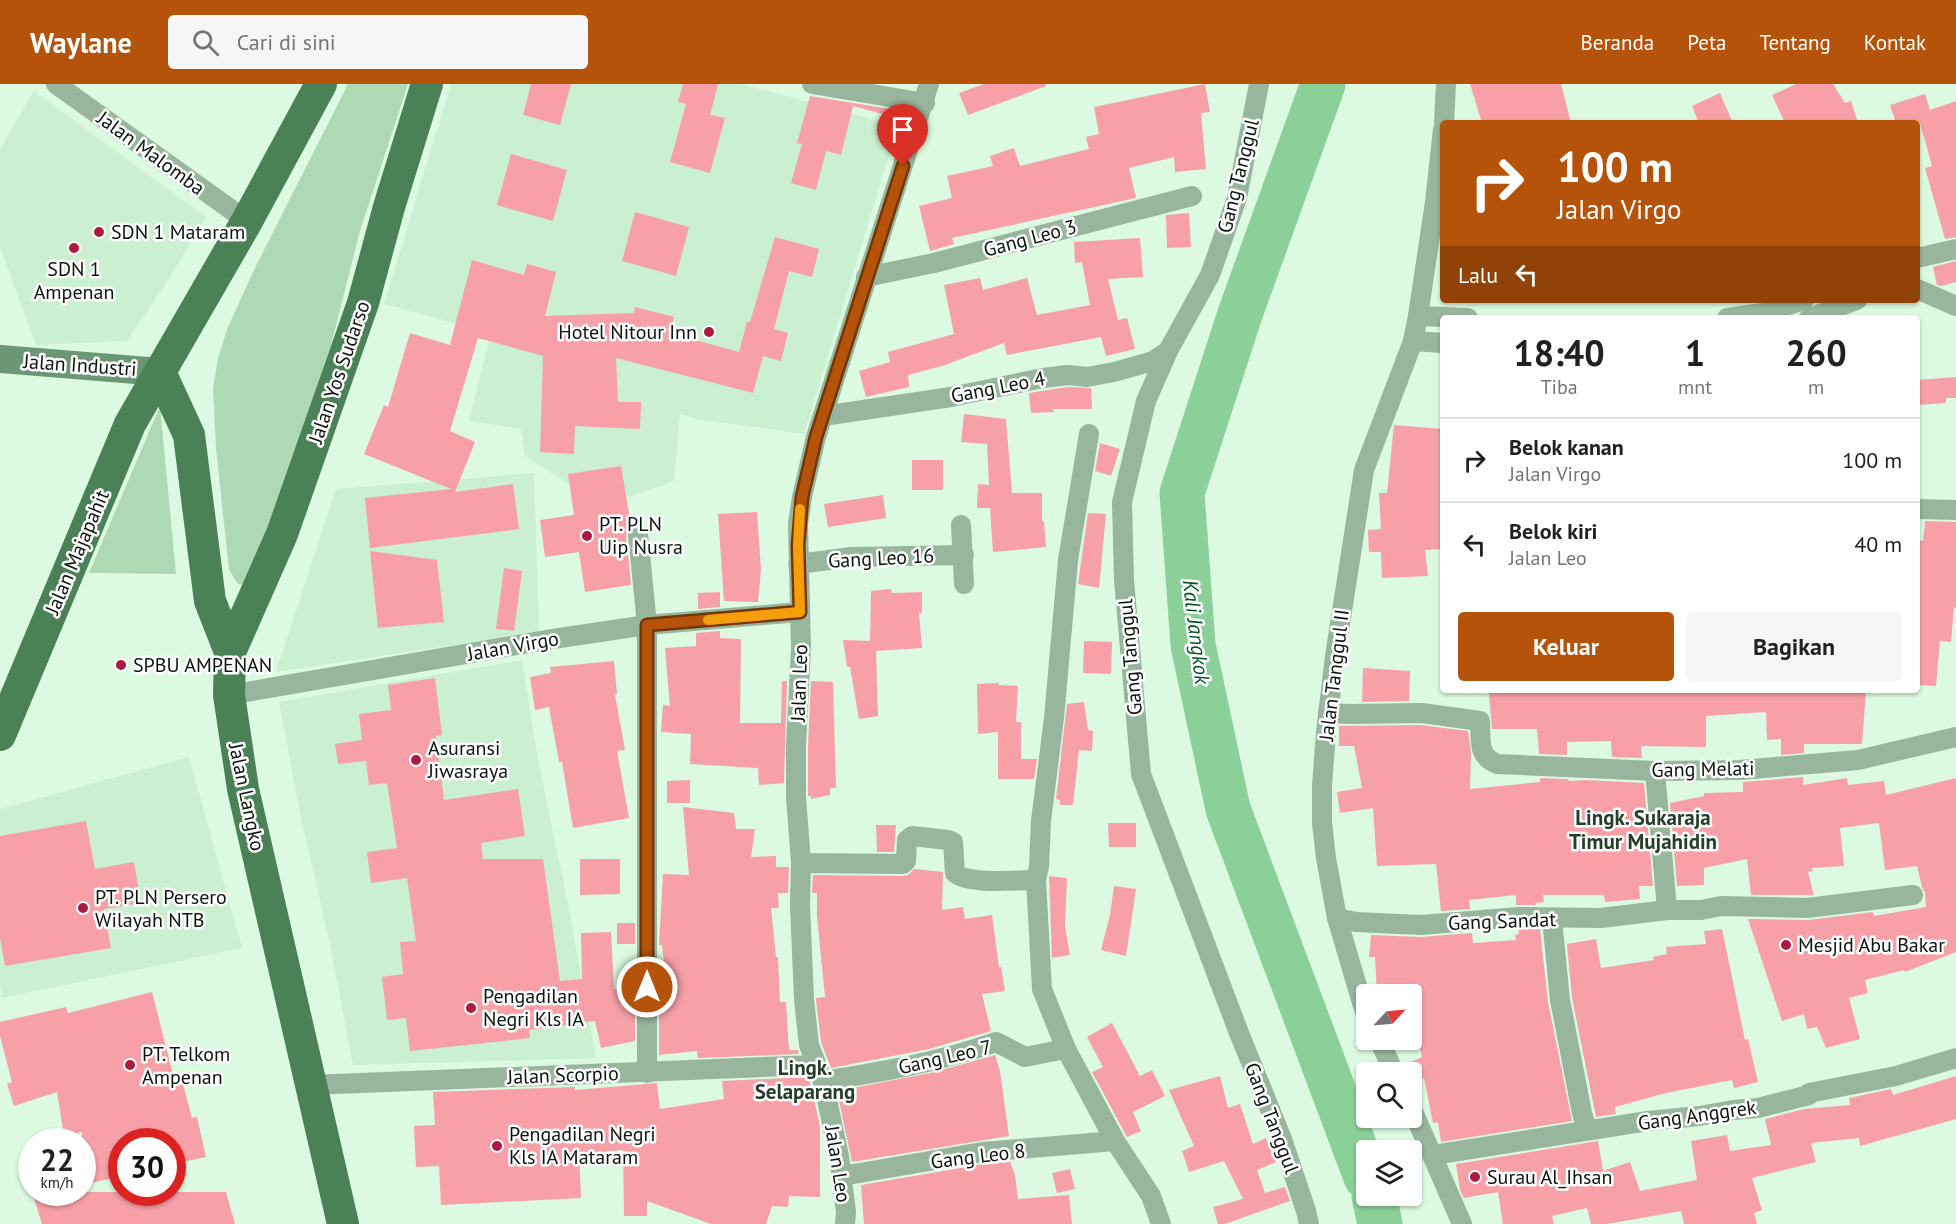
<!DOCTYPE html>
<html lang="id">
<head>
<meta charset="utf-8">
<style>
  body { margin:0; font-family:"PT Sans",sans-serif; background:#f6f6f6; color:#202124; height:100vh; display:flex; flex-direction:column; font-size:22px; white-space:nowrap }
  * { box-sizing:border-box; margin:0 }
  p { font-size:20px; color:#757577 }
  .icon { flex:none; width:33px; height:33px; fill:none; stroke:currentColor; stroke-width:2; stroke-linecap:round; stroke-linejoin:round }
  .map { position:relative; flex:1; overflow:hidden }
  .drawer { position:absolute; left:1440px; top:231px; width:480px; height:378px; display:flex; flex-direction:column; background:#fff; border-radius:6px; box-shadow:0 2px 4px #0004 }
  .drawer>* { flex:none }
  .guide { position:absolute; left:1440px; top:36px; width:480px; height:183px; border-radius:6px; box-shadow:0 2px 4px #0004; background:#b45309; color:#fff; overflow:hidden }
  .needle { width:39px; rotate:64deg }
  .controls { position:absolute; left:1356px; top:900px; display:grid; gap:12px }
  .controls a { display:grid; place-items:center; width:66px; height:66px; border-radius:6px; background:#fff; box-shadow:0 2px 4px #0004; font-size:30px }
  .speed { position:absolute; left:18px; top:1044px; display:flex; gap:12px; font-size:30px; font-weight:700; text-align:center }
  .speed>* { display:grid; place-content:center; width:78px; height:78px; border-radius:50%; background:#fff; box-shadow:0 2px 4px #0004; line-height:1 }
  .speed small { font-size:15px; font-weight:400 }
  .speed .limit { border:9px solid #d22; background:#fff; color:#111 }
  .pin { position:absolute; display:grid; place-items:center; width:51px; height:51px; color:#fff; margin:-62px -26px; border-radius:50% 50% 50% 0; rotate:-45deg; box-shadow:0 0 6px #0007 }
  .pin .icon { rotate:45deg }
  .me { position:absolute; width:66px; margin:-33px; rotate:0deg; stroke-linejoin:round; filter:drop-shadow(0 0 4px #0008) }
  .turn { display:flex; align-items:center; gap:21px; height:126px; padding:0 18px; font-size:27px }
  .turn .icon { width:78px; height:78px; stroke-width:2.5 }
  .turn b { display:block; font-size:42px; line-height:51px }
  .then { display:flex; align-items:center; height:57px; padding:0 18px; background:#0003; gap:12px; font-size:22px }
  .eta { display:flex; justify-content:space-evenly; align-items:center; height:102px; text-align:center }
  .eta b { font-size:36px; font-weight:800; line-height:42px }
  .button { display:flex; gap:12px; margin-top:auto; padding:12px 18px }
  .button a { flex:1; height:69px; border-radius:6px; background:#b45309; color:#fff; font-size:24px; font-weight:800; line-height:69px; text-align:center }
  .button a+a { background:#f6f6f6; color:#202124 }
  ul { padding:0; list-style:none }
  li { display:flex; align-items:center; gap:18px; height:84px; padding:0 18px; border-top:2px solid #e0e0e0 }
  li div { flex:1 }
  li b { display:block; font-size:22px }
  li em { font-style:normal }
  header { display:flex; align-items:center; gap:36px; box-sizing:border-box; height:84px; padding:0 30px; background:#b45309; color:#fff }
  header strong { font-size:28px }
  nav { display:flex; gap:33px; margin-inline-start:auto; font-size:21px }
  .search { width:420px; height:54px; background:#f6f6f6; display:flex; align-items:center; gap:15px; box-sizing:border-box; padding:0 21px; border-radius:6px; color:#757577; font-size:22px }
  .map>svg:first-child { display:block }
</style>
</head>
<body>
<header>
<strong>Waylane</strong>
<div class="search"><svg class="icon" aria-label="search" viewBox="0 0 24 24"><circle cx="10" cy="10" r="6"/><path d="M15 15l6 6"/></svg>Cari di sini</div>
<nav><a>Beranda</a><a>Peta</a><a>Tentang</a><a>Kontak</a></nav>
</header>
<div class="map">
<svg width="1956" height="1140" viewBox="0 0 1956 1140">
  <rect width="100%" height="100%" fill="#dcfae1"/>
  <!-- built -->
  <g fill="#cbefd1">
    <path d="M451,0H741L898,42L804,350L696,335L680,330L674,397L620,416L575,404L525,372L521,345L469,337L491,249L384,220Z"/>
    <path d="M34,7L206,133L172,190L127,257L36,261L0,163V65Z"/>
    <path d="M534,389L539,548L276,588L336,405Z"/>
    <path d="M522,576L539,681L568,820L596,974L353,981L331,865L300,729L279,618Z"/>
    <path d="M189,673L242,864L2,914L0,901V725Z"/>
  </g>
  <!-- green -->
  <g fill="#aed9b5">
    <path d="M348,0H408L360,147L331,261L251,496L245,501L238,500L229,486L216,364L213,305L218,274L228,243L254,186Z"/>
    <path d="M160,322L176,490L89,489Z"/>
  </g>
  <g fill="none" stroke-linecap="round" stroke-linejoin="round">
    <!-- river -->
    <g stroke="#8cd099" stroke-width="45">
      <path d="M1323,0L1240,230L1182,409L1193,561L1228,725L1366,1093"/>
      <path d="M1374,1112L1380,1140"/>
    </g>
  </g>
  <!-- building -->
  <g fill="#f7a0a8">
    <path d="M531,0H571L560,41L523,31Z"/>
    <path d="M683,0H718L710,31L725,34L710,89L670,78L686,20L678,18Z"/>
    <path d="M984,0H1046V2L968,31L959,9Z"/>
    <path d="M1205,0L1210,28L1201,29L1206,85L1175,88L1174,73L1129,84L1136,114L952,154L954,160L930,167L919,122L952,114L947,92L993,82L990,72L1014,64L1020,82L1089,65L1086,53L1099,50L1094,23Z"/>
    <path d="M1470,0H1561L1571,39H1482Z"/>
    <path d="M1796,0H1833L1845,19L1851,17L1858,39H1785L1772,11Z"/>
    <path d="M1720,9L1733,39H1699L1692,22Z"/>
    <path d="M1925,10L1930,26L1956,17V153L1945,155L1925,84L1932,82L1920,39H1896L1890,21Z"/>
    <path d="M810,12L903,27L901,35L853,22L841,71L826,67L816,106L791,99L802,60L797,59Z"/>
    <path d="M511,70L567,86L553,137L497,121Z"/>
    <path d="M635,128L689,143L676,192L622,177Z"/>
    <path d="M1189,129L1191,163L1167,164L1166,131Z"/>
    <path d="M775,153L819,165L812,193L789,187L774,245L788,249L781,277L763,272L753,309L616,274L618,318H641L640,345L575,342L574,370L540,368L543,272L478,254L450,347L475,358L455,408L513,400L519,445L370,464L365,414L451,405L364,370L384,321L388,323L410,249L450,261L472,176L524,191L527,180L556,188L545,232L634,229L635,223L674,233L670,249L739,268L747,238H750Z"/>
    <path d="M1140,154L1143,193L1108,195L1118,236L1127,234L1135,265L1106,272L1101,253L1007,271L1004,259L942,282L908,291L909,303L866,313L859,287L890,278L888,268L954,250L944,201L980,194L983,206L1027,194L1037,231L1090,221L1082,178L1075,179L1074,158Z"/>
    <path d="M1956,177V198L1941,202L1937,201L1933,183Z"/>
    <path d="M1956,293V314H1946V319L1917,321V296Z"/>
    <path d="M1068,303L1091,304L1092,325H1053L1054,328L1031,329L1029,309Z"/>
    <path d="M964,330L1006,335L1012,409H1042V437H1044L1046,463L993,468L990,424H977L978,400L989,401L987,360L961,358Z"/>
    <path d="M1394,341L1443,345V465L1425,466L1428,492L1382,494L1381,468H1369L1368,446L1381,445L1379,409H1387Z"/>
    <path d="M1100,359L1120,365L1111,392L1095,387Z"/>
    <rect x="912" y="376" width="31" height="30"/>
    <path d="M621,382L631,441L626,451L631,501L585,508L579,468L545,473L540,436L574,431L568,390Z"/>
    <path d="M883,411L886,434L828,443L824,420Z"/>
    <path d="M757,428L761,486L758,518L724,517L718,430Z"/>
    <path d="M1088,429L1106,430L1099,504L1078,500Z"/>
    <path d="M1925,437L1956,438V524L1954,523L1951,558L1940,557L1936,602L1917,601V456L1923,457Z"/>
    <path d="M370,467L437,476L444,538L378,544Z"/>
    <path d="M504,484L522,487L514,547L496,545Z"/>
    <path d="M891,505L892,509L922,508V529H919L922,564L876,567L878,632L859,635L850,583H847L843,556L870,557L871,507Z"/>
    <path d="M720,508V523L698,525V509Z"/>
    <path d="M720,547V554L741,555L740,639H781L782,597H787L784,699L759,701L758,684L690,680L691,650L661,648L663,621L670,622L665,564L696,562V549Z"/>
    <path d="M1084,557L1112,558L1111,590L1083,589Z"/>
    <path d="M614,577L617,610L615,611L625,666L617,667L629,734L573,744L562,678H559L549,623L535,626L530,593L551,589L550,583Z"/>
    <path d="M1363,584L1410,587L1409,617L1362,618Z"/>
    <path d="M435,594L442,651L436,652L444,716L518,705L525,752L481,759L483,775H543L560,897L582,895L581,849L611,848L614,905L620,904L623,918L635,917V957L601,964L595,937L529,946L530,954L410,967L406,934L387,936L382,893L403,890L400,858L416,857L407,794L371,799L367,768L397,764L387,699L369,701L366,677L338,680L335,660L362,656L359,630L391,626L388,601Z"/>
    <path d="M811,597L833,598L836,704H830V711L811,715V712H808V662Z"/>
    <path d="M999,599V601L1018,602L1016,638H1021V675H1037L1034,695H998V648L978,650L977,600Z"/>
    <path d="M1543,606H1866L1862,660H1804V669L1781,671V655L1767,656L1766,628L1706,632V663L1641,662L1642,674L1612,673L1611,657L1567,658V671L1539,670L1537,645H1492L1489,609L1543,608Z"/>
    <path d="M1084,618L1088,646L1093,647L1092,667L1079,666L1073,721H1060V716L1056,715L1067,620Z"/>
    <path d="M1421,641L1468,647L1471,668L1470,705L1540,698V694L1568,695L1569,697L1585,696L1644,699L1653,802H1639L1640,815L1605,818L1604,811H1543L1544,818L1535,819L1536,821H1516V811L1469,816L1470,825L1441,827L1436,780L1377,782L1373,724L1340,729L1337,708L1362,704L1354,662H1339V642Z"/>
    <path d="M1803,693V701L1847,694L1848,701L1884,697L1886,711L1956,694V868L1905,888L1904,886L1865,896L1868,909L1849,914L1860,955L1826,964L1817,943L1807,945L1804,930L1782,937L1748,835L1808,836L1873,828L1874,832L1926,823L1925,809L1922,803L1917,782L1885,786L1879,739L1840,744L1844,782L1812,784L1813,787L1808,788L1814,811H1751L1747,775L1704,784V801L1677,802L1670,719L1704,712V709L1743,708V698Z"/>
    <path d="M690,696V719H667V697Z"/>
    <path d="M683,723L734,729L736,745H755L751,773L776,772V783H789L788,809H778L779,824H771L776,873H778L780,918H786L789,966H798L799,970L698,974L697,967L659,971V914L668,913L662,861H659L663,790L689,791Z"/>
    <path d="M86,737L95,785L134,778L141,819L104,825L111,864L5,882L0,854V752Z"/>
    <path d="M1108,739H1136V763H1109Z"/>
    <path d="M876,741H896L894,768H877Z"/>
    <path d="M580,775H620V810L580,811Z"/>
    <path d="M914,785L943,788L942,826L963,823L965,835L992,831L999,883H1001L1005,907L982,910L991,947L929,965L831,984L821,958L816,916V914L825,913L817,833V809H812L813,791L903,792L908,791Z"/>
    <path d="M1049,792L1067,794L1065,842L1070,871L1052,874Z"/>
    <path d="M1114,802L1136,805L1126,872L1101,866L1110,831Z"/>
    <rect x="617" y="839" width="18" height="21"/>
    <path d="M1518,845H1540L1548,918L1572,1037L1441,1058L1438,1038L1433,1039L1424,994L1412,1000V988H1406L1404,981L1422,973L1412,929V910H1377L1375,873H1369L1371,851L1421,853L1472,849L1473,859L1516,856L1515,851L1519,850Z"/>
    <path d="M1722,845L1745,956L1748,955L1758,998L1734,1004L1732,996L1666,1009L1615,1023L1616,1030L1596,1033L1572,914L1567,860L1596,855L1601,884L1654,876L1653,873L1667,870L1666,863L1706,860L1704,847Z"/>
    <path d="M152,908L173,990L180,989L192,1034L197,1033L206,1073L172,1080V1058H122V1092L82,1101V1048L64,1052L57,1008L14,1022L7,1000L12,998L0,952V938L66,923L68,929Z"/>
    <path d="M1112,939L1140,992L1152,986L1165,1012L1133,1028L1141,1047L1127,1053L1092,988L1103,983L1087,953Z"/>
    <path d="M995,971L1000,987L1009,1052L852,1078L837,1007L935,988Z"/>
    <path d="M1220,992L1228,1024L1240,1020L1253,1060L1266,1054L1276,1078L1257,1086L1265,1109L1285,1103L1290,1117L1225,1140H1218L1213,1123L1243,1115L1224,1077L1189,1088L1182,1067L1194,1062L1169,1006Z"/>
    <path d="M1956,992V1035L1860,1062L1859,1054L1811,1059L1816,1078L1752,1094L1762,1126L1754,1129L1757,1140H1684L1681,1127L1607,1140H1591L1587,1124L1552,1132L1554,1140H1503L1498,1108L1464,1114L1460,1106L1456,1080L1598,1057L1603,1087L1630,1078L1640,1107L1697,1096L1691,1057L1727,1051L1730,1067L1771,1061L1765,1035L1804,1025L1850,1021L1849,1014L1891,1005L1893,1011Z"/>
    <path d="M809,993L820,1042V1113L789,1112L788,1123L772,1122L766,1140H711L647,1117V1132H624L623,1066L579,1070L581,1114L441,1121L439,1082L416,1083L414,1042L435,1041L433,1008L575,1003V1006L657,999L660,1025L724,1015L722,997Z"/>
    <path d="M1010,1078L1015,1091L1018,1115L1069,1111L1072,1140H864L861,1101L984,1080Z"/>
    <path d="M1070,1085L1075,1105L1057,1109L1052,1089Z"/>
    <path d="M32,1108H226L235,1140H42Z"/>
  </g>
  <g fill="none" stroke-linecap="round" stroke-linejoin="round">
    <!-- street -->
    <g stroke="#98b59d" stroke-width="20">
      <path d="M56,0L247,137"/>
      <path d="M812,0L925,19"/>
      <path d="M1259,0L1237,114L1210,191L1168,267L1146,317L1122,418L1124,496L1141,690L1239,949L1282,1055L1306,1127L1309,1140"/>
      <path d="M1444,39L1446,0"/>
      <path d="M1917,174L1956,165"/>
      <path d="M866,193L934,179L1192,112"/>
      <path d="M1917,205L1956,222"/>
      <path d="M1418,232L1468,234"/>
      <path d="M1727,234L1763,229L1804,216"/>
      <path d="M1809,234L1857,216"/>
      <path d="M1413,257L1443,259"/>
      <path d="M823,332L951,313L1043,294L1068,291L1087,293L1114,288L1153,277L1168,267"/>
      <path d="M1089,350L1068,476L1054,634L1041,737L1039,782L1036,796L1042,905L1066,965L1115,1057L1151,1112L1161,1140"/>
      <path d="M1917,425L1956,426"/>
      <path d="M961,441L964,500"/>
      <path d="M638,450L647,541V989"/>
      <path d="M798,480L852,473L964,471"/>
      <path d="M229,611L546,556L647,541L799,528"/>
      <path d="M1328,629L1350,630L1422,629L1480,637C1481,656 1477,672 1497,680L1655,687L1740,686L1858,676L1956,653"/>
      <path d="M1655,687L1667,826"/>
      <path d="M801,779L903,780L906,777L907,756L912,752L948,756L953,758L955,789C969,801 1016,796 1036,796"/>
      <path d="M1337,834L1356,838L1421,841L1519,833L1601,834L1667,826H1701L1721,822L1807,824L1913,811"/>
      <path d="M1552,835L1560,916L1582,1029L1587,1046"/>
      <path d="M1366,930L1362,919L1337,834L1326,774L1322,739V702L1326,648L1335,572L1364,386L1413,257L1418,232L1435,118L1443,45"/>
      <path d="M1379,956L1394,988"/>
      <path d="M823,997C881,988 940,978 996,958L1025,973L1065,965"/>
      <path d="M310,1001L815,981"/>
      <path d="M1412,1025L1462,1140"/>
      <path d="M1433,1071L1648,1037L1699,1032L1733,1026L1758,1024L1809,1011V1009L1896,992L1956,974"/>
      <path d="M842,1092L982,1068L1115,1057"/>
      <path d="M845,1140L846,1128L839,1072L823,997L809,961L804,915L800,821L801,779L796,713V662L801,564L798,440L802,413L816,353L929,0"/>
    </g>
    <!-- secondary -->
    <path stroke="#6c9774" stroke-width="28" d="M0,275L160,288"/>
    <!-- primary -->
    <g stroke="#4b8157" stroke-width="32">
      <path d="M160,288L189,351L210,517L230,568L229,611L243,705L343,1140"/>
      <path d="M230,568L282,450L363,219L389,123L427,0"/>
      <path d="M0,651L130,340L247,137L321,0"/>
    </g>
  </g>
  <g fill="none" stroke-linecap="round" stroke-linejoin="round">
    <defs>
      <path id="route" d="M647,903V541L800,528L798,462L802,413L816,353L903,82"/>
    </defs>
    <!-- route casing -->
    <use href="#route" stroke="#753606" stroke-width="15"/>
    <!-- route -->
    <use href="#route" stroke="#b45309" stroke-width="10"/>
    <!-- slow -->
    <path stroke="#f59e0b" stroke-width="10" d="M708,536L800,528L798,462L800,425"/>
  </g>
  <!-- markers -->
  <g fill="#ad1940" stroke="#fefefe" stroke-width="2">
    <circle cx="99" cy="148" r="6"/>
    <circle cx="74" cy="164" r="6"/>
    <circle cx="709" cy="248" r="6"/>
    <circle cx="587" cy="452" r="6"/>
    <circle cx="121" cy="581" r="6"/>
    <circle cx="416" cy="676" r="6"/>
    <circle cx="83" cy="824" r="6"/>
    <circle cx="1786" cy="861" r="6"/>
    <circle cx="471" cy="924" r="6"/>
    <circle cx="130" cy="981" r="6"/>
    <circle cx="497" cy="1062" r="6"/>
    <circle cx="1475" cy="1093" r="6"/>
  </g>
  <g text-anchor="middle" stroke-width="5" stroke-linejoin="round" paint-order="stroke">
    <!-- street labels -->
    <g font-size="20" fill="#0a140c" stroke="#fefefe">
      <text transform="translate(151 69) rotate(36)" y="7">Jalan Malomba</text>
      <text transform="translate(1238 92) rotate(-76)" y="7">Gang Tanggul</text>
      <text transform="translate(1030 154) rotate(-15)" y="7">Gang Leo 3</text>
      <text transform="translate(80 281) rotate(4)" y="7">Jalan Industri</text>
      <text transform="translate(339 288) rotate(-71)" y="7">Jalan Yos Sudarso</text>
      <text transform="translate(998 303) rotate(-11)" y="7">Gang Leo 4</text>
      <text transform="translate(77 468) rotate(-67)" y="7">Jalan Majapahit</text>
      <text transform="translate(881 474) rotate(-3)" y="7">Gang Leo 16</text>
      <text transform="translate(513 562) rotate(-10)" y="7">Jalan Virgo</text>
      <text transform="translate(1130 573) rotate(-95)" y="7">Gang Tanggul</text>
      <text transform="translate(1334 591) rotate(-83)" y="7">Jalan Tanggul II</text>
      <text transform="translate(799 599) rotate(-88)" y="7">Jalan Leo</text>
      <text transform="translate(1703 685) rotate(-1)" y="7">Gang Melati</text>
      <text transform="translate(247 713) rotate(78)" y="7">Jalan Langko</text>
      <text transform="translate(1502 837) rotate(-2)" y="7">Gang Sandat</text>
      <text transform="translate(945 973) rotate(-13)" y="7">Gang Leo 7</text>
      <text transform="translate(563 991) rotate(-2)" y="7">Jalan Scorpio</text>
      <text transform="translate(1697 1031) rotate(-8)" y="7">Gang Anggrek</text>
      <text transform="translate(1272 1034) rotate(69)" y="7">Gang Tanggul</text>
      <text transform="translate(978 1072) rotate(-7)" y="7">Gang Leo 8</text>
      <text transform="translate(838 1080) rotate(81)" y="7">Jalan Leo</text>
    </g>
    <!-- poi labels -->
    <g font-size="20" fill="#0a140c" stroke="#fefefe" text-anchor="start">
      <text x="111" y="155">SDN 1 Mataram</text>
      <text x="74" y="192" text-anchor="middle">SDN 1<tspan x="74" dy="23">Ampenan</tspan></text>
      <text x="697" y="255" text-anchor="end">Hotel Nitour Inn</text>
      <text x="599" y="447">PT. PLN<tspan x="599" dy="23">Uip Nusra</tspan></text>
      <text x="133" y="588">SPBU AMPENAN</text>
      <text x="428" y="671">Asuransi<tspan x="428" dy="23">Jiwasraya</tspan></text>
      <text x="95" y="820">PT. PLN Persero<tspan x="95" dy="23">Wilayah NTB</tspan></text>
      <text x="1798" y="868">Mesjid Abu Bakar</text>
      <text x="483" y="919">Pengadilan<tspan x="483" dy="23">Negri Kls IA</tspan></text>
      <text x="142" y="977">PT. Telkom<tspan x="142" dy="23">Ampenan</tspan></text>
      <text x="509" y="1057">Pengadilan Negri<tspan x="509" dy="23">Kls IA Mataram</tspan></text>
      <text x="1487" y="1100">Surau Al_Ihsan</text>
    </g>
    <!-- water labels -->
    <g font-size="21" font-style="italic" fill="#005322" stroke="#fefefe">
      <text transform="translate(1196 548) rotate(83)" y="7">Kali Jangkok</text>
    </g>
    <!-- neighbourhood labels -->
    <g font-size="21" font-weight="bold" fill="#253e2a" stroke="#fefefe">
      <text x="1643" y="741">Lingk. Sukaraja<tspan x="1643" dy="24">Timur Mujahidin</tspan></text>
      <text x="805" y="991">Lingk.<tspan x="805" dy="24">Selaparang</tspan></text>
    </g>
  </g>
</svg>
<div class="controls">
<a><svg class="needle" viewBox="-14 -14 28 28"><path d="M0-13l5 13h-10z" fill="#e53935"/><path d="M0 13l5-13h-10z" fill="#757577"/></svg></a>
<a><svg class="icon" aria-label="search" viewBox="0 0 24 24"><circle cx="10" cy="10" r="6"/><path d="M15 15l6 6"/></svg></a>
<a><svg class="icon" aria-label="layers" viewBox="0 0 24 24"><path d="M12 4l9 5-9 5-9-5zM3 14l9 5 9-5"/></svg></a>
</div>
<div class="speed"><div>22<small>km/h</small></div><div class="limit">30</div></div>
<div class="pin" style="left:903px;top:82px;background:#d93025"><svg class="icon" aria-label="arrive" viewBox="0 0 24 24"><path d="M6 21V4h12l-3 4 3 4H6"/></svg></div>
<svg class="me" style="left:647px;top:903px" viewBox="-20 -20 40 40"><circle r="17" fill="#b45309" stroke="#fff" stroke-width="3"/><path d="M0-11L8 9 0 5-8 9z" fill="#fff"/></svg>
<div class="guide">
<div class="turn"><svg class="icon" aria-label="right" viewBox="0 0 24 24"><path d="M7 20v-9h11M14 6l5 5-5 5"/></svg><div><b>100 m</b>Jalan Virgo</div></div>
<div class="then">Lalu<svg class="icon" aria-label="left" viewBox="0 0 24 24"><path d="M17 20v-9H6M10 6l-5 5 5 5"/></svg></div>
</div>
<section class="drawer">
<div class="eta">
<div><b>18:40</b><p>Tiba</p></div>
<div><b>1</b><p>mnt</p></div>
<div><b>260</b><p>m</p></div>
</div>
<ul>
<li><svg class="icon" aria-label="right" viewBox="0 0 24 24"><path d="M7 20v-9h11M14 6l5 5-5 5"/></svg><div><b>Belok kanan</b><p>Jalan Virgo</p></div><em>100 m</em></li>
<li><svg class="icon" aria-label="left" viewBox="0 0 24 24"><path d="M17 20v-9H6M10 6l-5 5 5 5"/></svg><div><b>Belok kiri</b><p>Jalan Leo</p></div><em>40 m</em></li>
</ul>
<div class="button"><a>Keluar</a><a>Bagikan</a></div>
</section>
</div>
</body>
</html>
